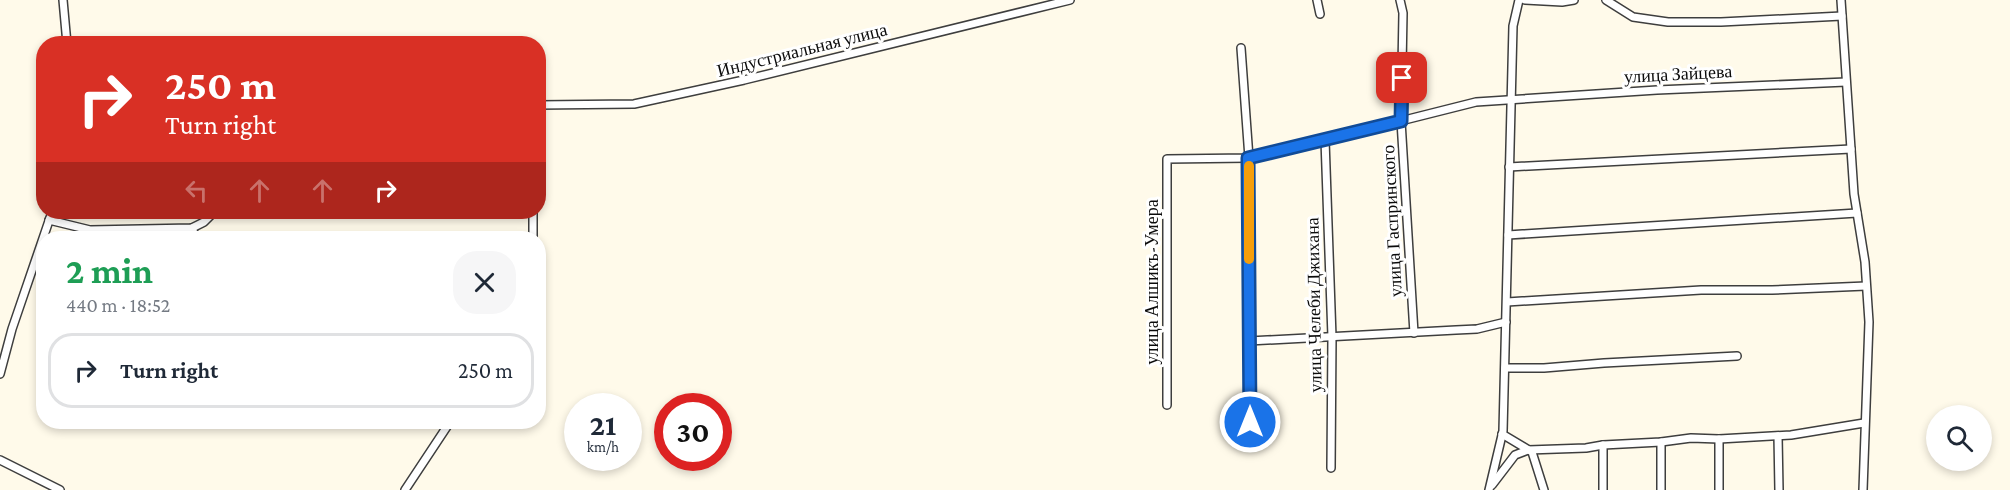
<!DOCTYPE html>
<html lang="en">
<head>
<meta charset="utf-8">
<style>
  body { margin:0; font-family:"Crimson Pro",serif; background:#f6f6f7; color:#1f2937; height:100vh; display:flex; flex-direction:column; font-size:22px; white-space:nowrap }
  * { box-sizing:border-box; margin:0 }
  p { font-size:20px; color:#747a83 }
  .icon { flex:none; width:33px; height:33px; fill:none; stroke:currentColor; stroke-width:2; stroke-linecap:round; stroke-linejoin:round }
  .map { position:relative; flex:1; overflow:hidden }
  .side { position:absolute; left:36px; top:231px; width:510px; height:198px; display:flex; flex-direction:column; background:#fff; border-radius:24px; box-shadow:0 3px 9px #0003 }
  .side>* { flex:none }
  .guide { position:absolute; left:36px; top:36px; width:510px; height:183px; border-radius:24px; box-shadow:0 3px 9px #0003; background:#d93025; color:#fff; overflow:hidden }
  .controls { position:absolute; left:1926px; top:405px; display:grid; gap:12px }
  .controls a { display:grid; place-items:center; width:66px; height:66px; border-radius:50%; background:#fff; box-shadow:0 3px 9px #0003; font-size:30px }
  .speed { position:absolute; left:564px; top:393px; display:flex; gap:12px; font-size:30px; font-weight:700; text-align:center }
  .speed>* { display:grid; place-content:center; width:78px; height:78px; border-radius:50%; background:#fff; box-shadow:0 3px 9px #0003; line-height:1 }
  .speed small { font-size:15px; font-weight:400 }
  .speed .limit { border:9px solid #d22; background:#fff; color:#111 }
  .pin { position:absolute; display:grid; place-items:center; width:51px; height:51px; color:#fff; margin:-26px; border-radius:12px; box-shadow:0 3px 9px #0006 }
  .me { position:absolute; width:66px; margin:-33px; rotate:0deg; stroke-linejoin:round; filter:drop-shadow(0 0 4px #0008) }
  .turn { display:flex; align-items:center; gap:21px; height:126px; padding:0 30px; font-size:27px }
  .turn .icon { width:78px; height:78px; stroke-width:2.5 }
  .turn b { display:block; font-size:42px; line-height:51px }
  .lanes { display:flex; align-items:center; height:57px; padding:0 30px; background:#0003; justify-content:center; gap:30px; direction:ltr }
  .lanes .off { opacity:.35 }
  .round { display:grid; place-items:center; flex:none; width:63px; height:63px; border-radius:24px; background:#f6f6f7 }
  .headline { display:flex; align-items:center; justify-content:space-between; height:102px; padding:0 30px }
  h1 { font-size:36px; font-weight:700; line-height:45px; color:#1e9e55 }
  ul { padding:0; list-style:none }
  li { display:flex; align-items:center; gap:18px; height:75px; margin:0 12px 9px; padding:0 18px; border:3px solid #e0e1e3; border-radius:24px }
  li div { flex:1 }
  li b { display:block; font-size:22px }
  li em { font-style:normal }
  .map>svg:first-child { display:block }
</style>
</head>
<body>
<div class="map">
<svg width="2010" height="490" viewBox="0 0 2010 490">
  <rect width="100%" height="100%" fill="#fffaea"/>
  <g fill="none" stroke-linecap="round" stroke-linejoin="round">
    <defs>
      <g id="minor">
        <path d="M63,0L67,44"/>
        <path d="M1317,0L1320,14"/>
        <path d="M1400,0L1403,13L1401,121L1414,333"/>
        <path d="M1525,0L1562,2L1574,0"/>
        <path d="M1606,0L1633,17L1668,22H1721L1842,16"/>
        <path d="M1841,0L1854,194L1865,262L1869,322L1863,490"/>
        <path d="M1241,48L1249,158L1250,422"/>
        <path d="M538,105L634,104L744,80L1070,0"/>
        <path d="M1325,140L1332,337L1331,468"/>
        <path d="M1509,167L1851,149"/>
        <path d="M533,212V238"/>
        <path d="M49,220L90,230L192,228L204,222L214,212"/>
        <path d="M192,228L196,238"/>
        <path d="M1508,235L1857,213"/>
        <path d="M1507,302L1701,290H1772L1866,286"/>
        <path d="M1249,341L1456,330L1477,329L1506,322"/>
        <path d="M1505,368H1544L1604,363L1737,356"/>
        <path d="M0,374L12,329L52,212"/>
        <path d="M1167,405V159L1249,158L1325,140L1476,102L1657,90L1846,82"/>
        <path d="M1502,434L1532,452L1544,490"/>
        <path d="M1778,436L1779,490"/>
        <path d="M1719,439V490"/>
        <path d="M1661,442V490"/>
        <path d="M1603,445V490"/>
        <path d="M0,460L60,490"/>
        <path d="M1492,485L1515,455L1528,450L1586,448L1603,445L1661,442L1691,438L1719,439L1791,435L1864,423"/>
        <path d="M405,490L450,422"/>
        <path d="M1489,490L1503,431L1513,26L1519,0"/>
      </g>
    </defs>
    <!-- minor casing -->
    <use href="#minor" stroke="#3e3e3e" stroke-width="10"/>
    <!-- minor -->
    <use href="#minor" stroke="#fff" stroke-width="7"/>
  </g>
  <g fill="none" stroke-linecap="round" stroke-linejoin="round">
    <defs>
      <path id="route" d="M1250,422L1248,158L1401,121L1402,78"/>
    </defs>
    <!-- route casing -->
    <use href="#route" stroke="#114b97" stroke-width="15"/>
    <!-- route -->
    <use href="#route" stroke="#1a73e8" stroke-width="10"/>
    <!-- slow -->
    <path stroke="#f59e0b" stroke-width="10" d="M1249,166V259"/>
  </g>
  <g text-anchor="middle" stroke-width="6" stroke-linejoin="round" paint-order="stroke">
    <!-- street labels -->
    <g font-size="18" fill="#0b0b0b" stroke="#fff">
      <text transform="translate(802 50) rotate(-14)" y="6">Индустриальная улица</text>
      <text transform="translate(1678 74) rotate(-3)" y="6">улица Зайцева</text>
      <text transform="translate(1392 221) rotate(-93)" y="6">улица Гаспринского</text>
      <text transform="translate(1152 282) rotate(-90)" y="6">улица Алшикъ-Умера</text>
      <text transform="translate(1314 305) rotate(-91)" y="6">улица Челеби Джихана</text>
    </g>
  </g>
</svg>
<div class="controls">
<a><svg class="icon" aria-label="search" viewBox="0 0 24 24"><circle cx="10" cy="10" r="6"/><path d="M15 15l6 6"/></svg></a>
</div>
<div class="speed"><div>21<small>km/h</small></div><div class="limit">30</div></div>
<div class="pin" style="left:1402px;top:78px;background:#d93025"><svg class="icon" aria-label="arrive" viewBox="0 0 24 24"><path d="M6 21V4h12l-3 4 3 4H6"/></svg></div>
<svg class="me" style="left:1250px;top:422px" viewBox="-20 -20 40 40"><circle r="17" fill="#1a73e8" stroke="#fff" stroke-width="3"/><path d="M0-11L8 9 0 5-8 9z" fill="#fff"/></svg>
<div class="guide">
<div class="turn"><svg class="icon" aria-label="right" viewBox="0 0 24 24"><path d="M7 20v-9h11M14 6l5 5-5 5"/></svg><div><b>250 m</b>Turn right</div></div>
<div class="lanes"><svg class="icon off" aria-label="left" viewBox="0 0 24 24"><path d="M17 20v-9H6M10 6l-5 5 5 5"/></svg><svg class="icon off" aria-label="ahead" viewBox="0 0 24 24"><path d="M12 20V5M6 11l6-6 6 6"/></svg><svg class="icon off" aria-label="ahead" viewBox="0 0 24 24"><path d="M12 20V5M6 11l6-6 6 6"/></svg><svg class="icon" aria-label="right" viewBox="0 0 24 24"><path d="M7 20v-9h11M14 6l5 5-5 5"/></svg></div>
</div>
<section class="side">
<div class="headline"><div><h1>2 min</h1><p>440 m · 18:52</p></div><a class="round"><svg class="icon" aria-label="close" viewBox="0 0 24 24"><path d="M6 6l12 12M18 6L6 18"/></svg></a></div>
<ul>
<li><svg class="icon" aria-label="right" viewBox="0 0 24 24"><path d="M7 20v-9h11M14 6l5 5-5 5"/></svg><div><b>Turn right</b></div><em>250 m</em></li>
</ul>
</section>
</div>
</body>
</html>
